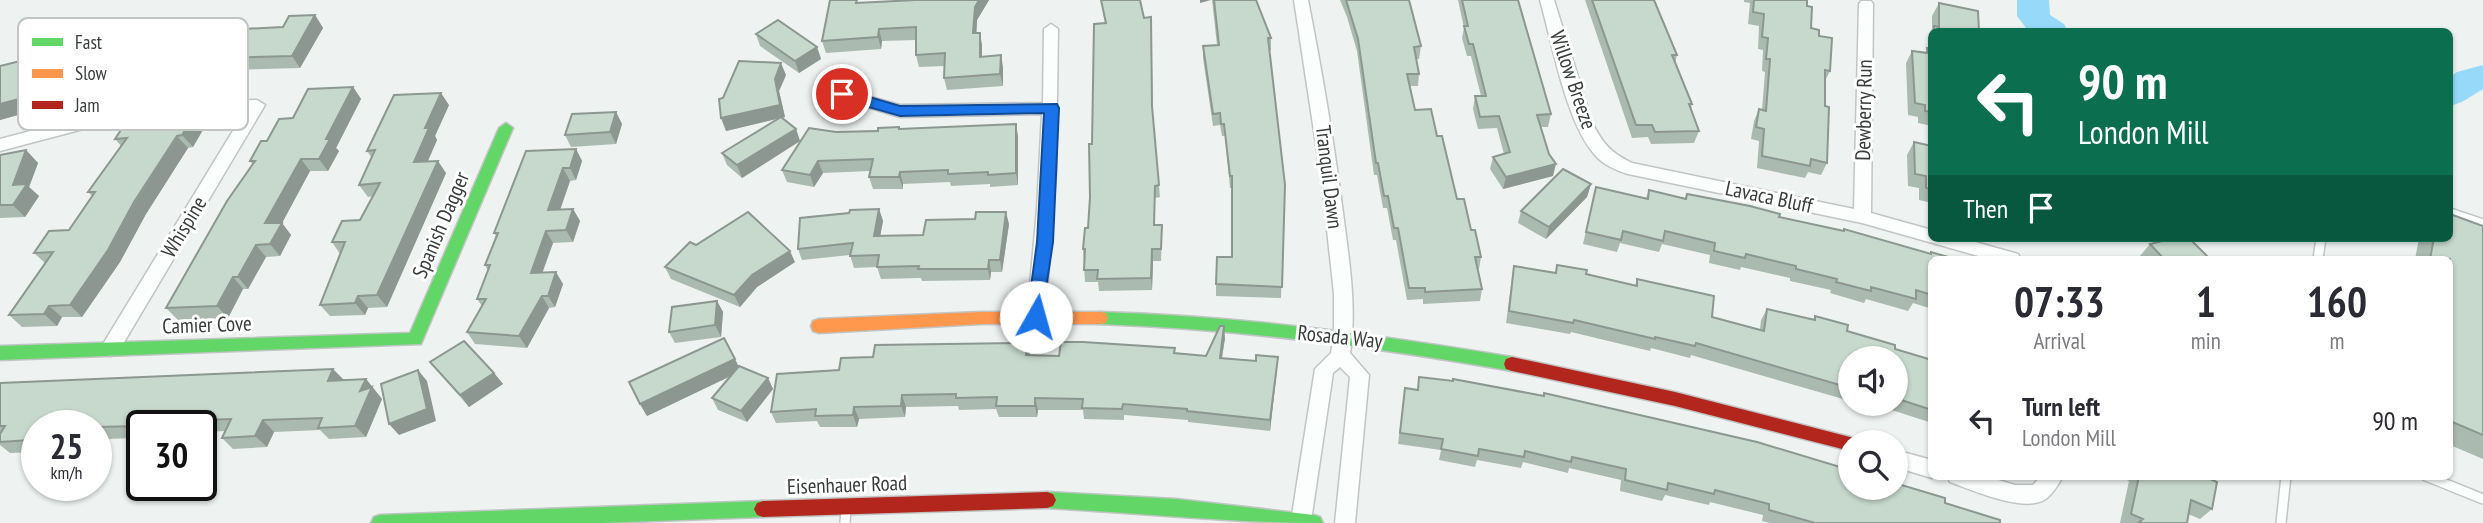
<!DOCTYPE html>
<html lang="en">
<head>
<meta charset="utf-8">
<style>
  body { margin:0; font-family:"PT Sans Narrow",sans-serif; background:#f7f7f7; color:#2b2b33; height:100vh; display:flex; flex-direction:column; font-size:26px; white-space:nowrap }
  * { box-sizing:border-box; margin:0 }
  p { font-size:23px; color:#7c7c81 }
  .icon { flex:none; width:38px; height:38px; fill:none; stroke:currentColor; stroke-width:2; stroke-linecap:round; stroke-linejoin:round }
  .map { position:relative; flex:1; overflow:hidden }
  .details { position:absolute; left:1928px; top:256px; width:525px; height:224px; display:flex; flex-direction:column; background:#fff; border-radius:10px; box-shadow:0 2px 5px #0004 }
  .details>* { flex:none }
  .hud { position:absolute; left:1928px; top:28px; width:525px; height:214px; border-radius:10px; box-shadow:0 2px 5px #0004; background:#0b6e4f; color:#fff; overflow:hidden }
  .buttons { position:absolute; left:1838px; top:346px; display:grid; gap:14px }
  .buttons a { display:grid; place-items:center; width:70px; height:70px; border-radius:50%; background:#fff; box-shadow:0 2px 5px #0004; font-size:35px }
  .speed { position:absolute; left:21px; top:410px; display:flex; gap:14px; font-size:35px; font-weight:700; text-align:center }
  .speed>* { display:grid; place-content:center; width:91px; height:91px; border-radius:50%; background:#fff; box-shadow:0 2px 5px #0004; line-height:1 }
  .speed small { font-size:18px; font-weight:400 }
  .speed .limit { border:4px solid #111; border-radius:10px; background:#fff; color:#111 }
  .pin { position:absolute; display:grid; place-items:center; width:60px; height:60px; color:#fff; margin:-30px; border:4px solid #fff; border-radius:50%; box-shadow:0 2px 7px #0007 }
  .me { position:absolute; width:77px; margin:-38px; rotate:7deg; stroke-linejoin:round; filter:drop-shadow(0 0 5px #0008) }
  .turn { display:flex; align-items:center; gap:24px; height:147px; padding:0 35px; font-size:32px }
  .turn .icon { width:91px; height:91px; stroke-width:2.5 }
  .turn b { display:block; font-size:49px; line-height:60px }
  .then { display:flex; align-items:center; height:66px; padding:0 35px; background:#0003; gap:14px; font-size:26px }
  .eta { display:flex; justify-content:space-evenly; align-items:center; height:119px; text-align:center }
  .eta b { font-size:42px; font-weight:600; line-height:49px }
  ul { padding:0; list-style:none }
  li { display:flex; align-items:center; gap:21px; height:91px; padding:0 35px }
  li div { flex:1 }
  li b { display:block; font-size:26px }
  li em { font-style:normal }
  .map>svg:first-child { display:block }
</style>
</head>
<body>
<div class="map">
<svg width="2483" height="523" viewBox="0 0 2483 523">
  <rect width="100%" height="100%" fill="#eef3f2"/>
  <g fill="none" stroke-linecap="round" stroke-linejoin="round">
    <!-- river -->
    <g fill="#97d9f8" fill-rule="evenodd">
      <path d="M2017,0H2049L2050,15L2064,24L2068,32H2029L2017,16Z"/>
      <path d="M2483,65V89L2462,102L2450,106V77L2457,72Z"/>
    </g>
    <defs>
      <g id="lane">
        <path d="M2450,213L2483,224"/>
        <path d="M2318,259L2321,238"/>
        <path d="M2426,476L2483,499"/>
        <path d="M845,523L846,507"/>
        <path d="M2281,523L2286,476"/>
      </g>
      <g id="street">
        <path d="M1294,0H1308C1322,71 1334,142 1343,213C1349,259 1357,307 1350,353L1369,375L1355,523H1335L1350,377L1340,367L1333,373L1311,521H1291L1315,369L1331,353L1334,333V294L1322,184Z"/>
        <path d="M1540,0H1554L1592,122C1602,143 1611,153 1632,163L1854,209L1859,4L1861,1H1871L1873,4L1871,213L1932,230V238H1961L2018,254L2021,259H1989L1862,223L1628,174C1617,171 1602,164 1595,155C1566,123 1552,42 1540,0Z"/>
        <path d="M1051,24L1058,29L1056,173L1045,317L1042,322L1036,324L1030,322L1027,317L1037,209L1042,114L900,117L836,98L834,94L842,89L900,105L1043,103L1044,29Z"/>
        <path d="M257,100L265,105L117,354L110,356L103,354L101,349L103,344L245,111L129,117L0,151V139L129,105Z"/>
        <path d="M1895,450L1932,460V476H1936L1932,478L1895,467Z"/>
        <path d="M1947,476H1985L2015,485H2033L2041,476H2063C2059,484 2050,498 2042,501C2020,511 1972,490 1950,482Z"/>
      </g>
      <g id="fast">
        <path d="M506,123L513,128L421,344L0,360V346L410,333L499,128Z"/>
        <path d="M1100,312C1239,316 1375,334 1512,357L1518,359L1520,364L1518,369L1512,371C1375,347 1239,329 1100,324L1094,323L1092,318L1094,313Z"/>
        <path d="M1047,492L1176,499L1314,515L1320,517L1323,523C1231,523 1139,513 1047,508L1041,506L1038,500L1041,494Z"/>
        <path d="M763,501L769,503L772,509L769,515L763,517L601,523H371L374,517L380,515Z"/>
      </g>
      <path id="slow" d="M981,312H1100L1106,313L1108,318L1106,323L1100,324H981L819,333L813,331L811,326L813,321L819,319Z"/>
      <g id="jam">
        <path d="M1512,357L1675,392L1850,437L1856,439L1858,443H1850V451L1675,406L1512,371L1506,369L1504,364L1506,359Z"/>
        <path d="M1047,492L1053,494L1056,500L1053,506L1047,508L763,517L757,515L754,509L757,503L763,501Z"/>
      </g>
    </defs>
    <!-- lane casing -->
    <use href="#lane" stroke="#c1c5c4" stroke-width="12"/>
    <!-- street casing -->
    <use href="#street" stroke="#c1c5c4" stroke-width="3"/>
    <!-- fast casing -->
    <use href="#fast" stroke="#c1c5c4" stroke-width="3"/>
    <!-- slow casing -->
    <use href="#slow" stroke="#c1c5c4" stroke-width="3"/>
    <!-- jam casing -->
    <use href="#jam" stroke="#c1c5c4" stroke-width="3"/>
    <!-- lane -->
    <use href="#lane" stroke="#fcfdfd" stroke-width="9"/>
    <!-- street -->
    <use href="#street" fill="#fcfdfd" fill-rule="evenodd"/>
    <!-- fast -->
    <use href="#fast" fill="#63d668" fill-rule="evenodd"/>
    <!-- slow -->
    <use href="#slow" fill="#ff974d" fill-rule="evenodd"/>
    <!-- jam -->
    <use href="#jam" fill="#b3261e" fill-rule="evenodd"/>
  </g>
  <!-- wall -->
  <g fill="#abbab0">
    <path d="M916,0H989L977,20L976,33L982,45V56L1003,67V86L947,90L944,78L945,66L919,67L916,55V40L882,41L881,49L826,53L822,41L859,3Z"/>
    <path d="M1101,0H1140L1144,18L1151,17L1153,114L1160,197L1155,198V225H1162V237L1161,261H1153L1152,290L1099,291L1098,282H1085L1083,249L1088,228L1092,144L1105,23Z"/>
    <path d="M1212,0H1256L1271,38V50L1269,51L1285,185L1281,298L1216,296V284L1232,257V188H1230L1225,136H1222L1220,125L1213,126L1203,58V46L1217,45Z"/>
    <path d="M1340,0H1409L1421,46L1419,59H1416L1419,74L1418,86H1409L1415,110L1437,136L1457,199L1481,257L1479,269H1477L1482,289L1480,301L1423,304V299L1407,300L1396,240H1393L1387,208H1383L1377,175H1374L1357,51L1347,17Z"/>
    <path d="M1458,0H1518L1551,114L1548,127H1541L1553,176L1503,189L1490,169L1493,157L1504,154L1497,128L1478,129L1473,109L1475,96H1481L1471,56H1467L1462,38L1464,28Z"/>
    <path d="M1585,0H1654L1677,55L1675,63L1692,104L1691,109L1699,131L1694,143L1651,144L1648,137L1632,138Z"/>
    <path d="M1744,0H1807L1811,28L1819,36L1830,71L1825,81V106L1827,163L1821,175L1808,172L1805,178L1757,168L1759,141L1751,139L1754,121L1759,109L1762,110L1765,72L1762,71L1763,50L1758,49L1759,26L1748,24L1750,3L1744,2Z"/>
    <path d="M1939,3L1979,32H1932V126L1918,123V117L1908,115L1906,63L1912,51L1925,53L1928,48V38L1932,29V16Z"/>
    <path d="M315,15L323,28L300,68L231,70L226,79L205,80L202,77L144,81L143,85L82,97L0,120V66L24,60L32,68L74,58L104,44L108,48L151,40L153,42L238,36L283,27Z"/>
    <path d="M756,34L817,47L821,59L799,73L760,46Z"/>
    <path d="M786,75L779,91L785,117L782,118L796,129L800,141L742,178L727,165L722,153L779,118L726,131L723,98Z"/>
    <path d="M353,87L361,99L336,148L339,151L328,171H310L282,223L291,235L280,256L266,257L248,289H243L228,318L178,320L166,308L253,165L250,161L267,141L293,118Z"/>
    <path d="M449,105L435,136L437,140L428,161L446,173L387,307L368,308L365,315L330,316L320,305L340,254L332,242L360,220L373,196L368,197L359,185L372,158L367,151Z"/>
    <path d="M616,112L622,124L616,144L571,147L565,135Z"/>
    <path d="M204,128L193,147L188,148L146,214L120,262L82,317H62L57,326L22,327L9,315L45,263L34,253L69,230L92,196L88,192L121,146L115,139Z"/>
    <path d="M900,129L1018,136V185L990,187V184L951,186L950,182L903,184V189H873L869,177L870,171L823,173L814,187L787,182L782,170L836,132Z"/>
    <path d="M1914,142L1932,146V203L1919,200V188L1908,186L1907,155Z"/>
    <path d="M576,149L582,161L576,180L570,181L560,209H573L580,221L573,242L553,243L542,272L563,284L555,307L549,308L527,348L475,344L467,332L482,306L477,299L488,271L485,265L496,236L494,233Z"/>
    <path d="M26,150L38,163L29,187L39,196L25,217L0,218V155Z"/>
    <path d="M1591,184L1587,197L1546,239L1518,223L1521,211Z"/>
    <path d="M1596,187L1646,198L1649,190L1685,198L1687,194L1779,217L1843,231L1844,229L1930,254L1931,252L1932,259V309L1913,303L1908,311L1866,299L1864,303L1830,293L1831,290L1790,281V278L1741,267L1740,270L1709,263L1710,255L1662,244L1659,252L1620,243L1617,252L1583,244Z"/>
    <path d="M879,209L883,221L880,236L923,235L1009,224L1002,272H991L990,280L922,281L921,278L881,279L877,267L854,268L850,255L802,260L798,249L849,213Z"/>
    <path d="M2483,226V459L2450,445V259H2415L2419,238H2450Z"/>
    <path d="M2150,244L2210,259H2143L2140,256Z"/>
    <path d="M696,245L795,262L757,287L740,307L671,279L665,267Z"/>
    <path d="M1557,265L1586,274L1635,286L1637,279L1712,317L1760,329L1761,320L1767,309L1813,320L1815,316L1847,331L1895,349L1932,360V423L1873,404H1895V359H1850V401L1691,355L1690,358L1651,348L1650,351L1571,332L1570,334L1506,323L1512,278L1514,266L1555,273Z"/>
    <path d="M717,301L723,312L721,337L675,343L669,332Z"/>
    <path d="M1225,338L1222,358L1277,369L1270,431L1188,422V420L1124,415V420L1084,419L1083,410H1038L1037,417H999L996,409L959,410L958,406L906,407L905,417L859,419L857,427H820L817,421L776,423L771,412L839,370L1029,355L1059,356L1175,348V353L1206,356Z"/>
    <path d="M430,362L494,373L503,384L469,407Z"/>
    <path d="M739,366L768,378L773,389L747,422L718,410L712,398L731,376L647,416L640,404Z"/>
    <path d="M1419,377L1945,503L2000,523H1770L1762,521L1763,515L1710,502L1709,505L1665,495L1662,501L1620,491L1621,480L1569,468L1568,473L1523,462L1521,468L1477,460L1475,467L1439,460L1441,450L1398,444L1405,388L1417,390Z"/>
    <path d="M366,379L382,399L366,437L329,439L320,430L274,432L267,447L233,449L222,438L225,431L201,432V425H142V443L136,438L105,439L102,436H96V425H37V452L10,453L0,445V383Z"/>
    <path d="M2118,476H2211L2212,509L2200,519L2188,514L2187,523H2120L2129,481Z"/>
  </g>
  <!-- shaded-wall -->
  <g fill="#8b9790">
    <path d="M979,0H989L977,20L976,46L973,33L975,7Z"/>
    <path d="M1200,0H1211L1200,3Z"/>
    <path d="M315,15L323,28L300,68L292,56Z"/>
    <path d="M879,29L882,41L881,49L878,37Z"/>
    <path d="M980,33L982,45V69L980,57Z"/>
    <path d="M817,47L821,59L799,73L795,61Z"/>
    <path d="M1001,55L1003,67V86L1000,74Z"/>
    <path d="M222,58L231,70L226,79L217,66Z"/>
    <path d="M24,60L36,72L23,71Z"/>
    <path d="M781,63L786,75L779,91L785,117L726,131L721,118L775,79Z"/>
    <path d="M134,68L144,81L143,85L82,97L0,120V104Z"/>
    <path d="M353,87L361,99L336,148L339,151L328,171L319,159L326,139Z"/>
    <path d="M441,93L449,105L435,136L437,140L422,174L414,162L425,128Z"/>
    <path d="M616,112L622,124L616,144L610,132Z"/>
    <path d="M194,116L204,128L193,147L182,135Z"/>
    <path d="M1016,124L1018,136V185L1016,173Z"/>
    <path d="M796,129L800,141L742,178L737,165Z"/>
    <path d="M177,136L188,148L146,214L120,262L82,317L70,305Z"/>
    <path d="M576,149L582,161L576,180L570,168Z"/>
    <path d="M26,150L38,163L29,187L39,196L25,217L13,205V185Z"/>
    <path d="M301,159L310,171L282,223L291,235L280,256L270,244L265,223Z"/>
    <path d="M438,161L446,173L387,307L377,295Z"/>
    <path d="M818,161L823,173L814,187L810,175Z"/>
    <path d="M1556,164L1553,176L1503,189L1506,177Z"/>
    <path d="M563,168L570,181L556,222L548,210Z"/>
    <path d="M900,172L903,184V189L899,177Z"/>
    <path d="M1591,184L1587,197L1546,239L1549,227Z"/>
    <path d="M573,209L580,221L573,242L566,230Z"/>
    <path d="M879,209L883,221L878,248L874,236Z"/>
    <path d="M1006,212L1009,224L1002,272L1000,260Z"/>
    <path d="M546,231L553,243L538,285L531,273Z"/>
    <path d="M256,245L266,257L248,289L238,277Z"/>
    <path d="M1152,249L1153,261L1152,290L1151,278Z"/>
    <path d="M790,251L795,262L757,287L740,307L734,295L752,275Z"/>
    <path d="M989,260L991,272L990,280L988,269Z"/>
    <path d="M556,272L563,284L555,307L548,296Z"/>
    <path d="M233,277L243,289L228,318L217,306Z"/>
    <path d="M358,296L368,308L365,315L355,303Z"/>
    <path d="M542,296L549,308L527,348L519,336Z"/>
    <path d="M717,301L723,312L721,337L715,325Z"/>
    <path d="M49,306L62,317L57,326L44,314Z"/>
    <path d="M1224,326L1225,338L1220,369V358Z"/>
    <path d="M1027,343L1030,354L1028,367L1026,355Z"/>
    <path d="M1278,357L1277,369L1270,431V420Z"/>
    <path d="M735,359L741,371L647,416L640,404Z"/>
    <path d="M333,369L344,380L328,381Z"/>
    <path d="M418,370L427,381L436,421L399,435L389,424Z"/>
    <path d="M494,373L503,384L469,407L460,395Z"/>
    <path d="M768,378L773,389L747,422L741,411Z"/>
    <path d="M366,379L382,399L366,437L355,426L360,391Z"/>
    <path d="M902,395L906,407L905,417L901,406Z"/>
    <path d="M1035,398L1038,410L1037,417L1035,406Z"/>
    <path d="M854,407L859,419L857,427L853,415Z"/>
    <path d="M263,420L274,432L267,447L255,436Z"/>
    <path d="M37,430V445L30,440Z"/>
  </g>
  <!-- building -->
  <g fill="#c7d8cd" stroke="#8b9790" stroke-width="2">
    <path d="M830,0H857L856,3L916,0H979L975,7L973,33H980V57L1001,55L1000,74L944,78L945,53L916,55V27L879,29L878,37L822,41Z"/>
    <path d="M1101,0H1140L1144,18L1151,17L1152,106L1159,185L1155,186L1154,225H1162L1161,249H1152L1151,278L1097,279L1098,270H1084L1085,249H1083L1085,228H1088L1090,197L1089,144H1092L1094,24L1106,23Z"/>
    <path d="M1214,0H1256L1271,38H1268L1285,185L1282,287L1216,284L1217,257H1232V176H1230L1224,124H1221L1220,113L1213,114L1203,46L1219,45Z"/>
    <path d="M1346,0H1409L1421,46L1414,47L1419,74H1407L1415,110L1431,109L1437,136H1442L1457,199H1464L1471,230H1475L1481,257H1475L1482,289L1425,292V288H1409L1398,228H1394L1388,196H1384L1378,163H1376L1358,39Z"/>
    <path d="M1462,0H1518L1551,114L1537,115L1549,154L1556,164L1506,177L1493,157L1510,152L1499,116L1480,117L1475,96H1486L1473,44H1469L1464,26H1468Z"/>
    <path d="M1592,0H1654L1677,55H1672L1692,104H1689L1699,131L1655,132L1652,125H1636Z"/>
    <path d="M1754,0H1807V6L1812,7L1811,28L1819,30V36L1832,38L1830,71L1825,70V106L1829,107L1827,163L1811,159L1810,166L1762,156L1764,129L1756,127L1759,109L1766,111L1770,59H1766L1768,38L1762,37L1764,14L1753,12Z"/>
    <path d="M1939,3L1978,11L1979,32H1934V26L1939,27Z"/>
    <path d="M315,15L292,56L222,58L217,66L195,67L197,64L134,68L133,72L71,85L0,104V66L24,60L23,71L74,58V51L104,44V49L151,40V42L238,36L243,29L283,27L289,16Z"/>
    <path d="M778,20L817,47L795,61L756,34Z"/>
    <path d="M1927,48L1932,49V112L1925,111V105L1915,103L1912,51L1928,53Z"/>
    <path d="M739,61L781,63L775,79L780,105L721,118L719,99L723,98Z"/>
    <path d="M353,87L326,139H330L319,159H301L265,223H282L270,244L256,245L238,277H233L217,306L166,308L227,201L255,161H250L261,141H267L279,119L293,118L308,89Z"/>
    <path d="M441,93L425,128H429L414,162L438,161L377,295L358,296L355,303L320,305L345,242H332L342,221L360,220L380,183L359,185L375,150L367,151L394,95Z"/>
    <path d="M616,112L610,132L565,135L572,114Z"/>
    <path d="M194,116L182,135L177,136L134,202L108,250L70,305L49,306L44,314L9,315L53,252L34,253L49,231L69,230L95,192H88L127,138L115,139L128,119Z"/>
    <path d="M781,117L796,129L737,165L722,153Z"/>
    <path d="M1016,124V173L988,175V172L948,174V170L900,172L899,177H869L873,159L818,161L810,175L782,170L809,128L836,132L878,131V128L899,127V129Z"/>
    <path d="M1914,142L1932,146V189L1926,188V176L1915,174Z"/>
    <path d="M576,149L570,168H563L548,210L573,209L566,230L546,231L531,273L556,272L548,296H542L519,336L467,332L486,299H477L490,265H485L498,233H494L526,151Z"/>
    <path d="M26,150L13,185L27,184L13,205H0V155Z"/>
    <path d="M1563,169L1591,184L1549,227L1521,211Z"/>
    <path d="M1596,187L1648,199L1649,190L1686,199L1687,194L1750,206L1780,214L1779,217L1844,231V229L1931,254V252L1955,259H1932V295L1916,290V299L1871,287V291L1836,282L1837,279L1796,269V266L1746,254L1745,258L1714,251L1715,243L1665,231L1663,241L1623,231L1621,240L1586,232Z"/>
    <path d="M879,209L874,236L923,235L926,220L975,219L976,212H1006L1000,260H989L988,269H918L919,266L877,267L879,255L850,256L853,243L798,249L800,218L849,213L850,210Z"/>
    <path d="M748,212L790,251L752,275L734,295L665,267L690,242L696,245Z"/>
    <path d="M2450,214L2483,226V435L2450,421V259H2430L2434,238H2450Z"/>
    <path d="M2175,238H2189L2210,259H2164L2150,244Z"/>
    <path d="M1557,265L1587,270L1586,274L1637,286V279L1714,296L1712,317L1764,331L1767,309L1815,320V316L1848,325L1847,331L1895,345V349L1932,360V410L1895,398V359H1850V388L1696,343L1695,346L1655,337V339L1574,320L1573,323L1509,311L1514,266L1556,273Z"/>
    <path d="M717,301L715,325L669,332L672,307Z"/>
    <path d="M1220,326H1224L1220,358L1256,361V355L1278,357L1270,420L1187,411V409L1123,404L1122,409L1082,408L1083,399L1035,398V406H996L997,397L956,398V394L902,395L901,406L854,407L853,415L815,416L816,409L771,412L777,374L839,370L841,358L873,357L875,345L1027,343L1026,355L1059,356L1061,342H1083L1175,348L1174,353L1206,356Z"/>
    <path d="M724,338L735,359L640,404L629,382Z"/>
    <path d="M464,341L494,373L460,395L430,362Z"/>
    <path d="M739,366L768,378L741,411L712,398Z"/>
    <path d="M333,369L328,381L366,379L360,391L372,387L355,426L318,428L322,418L263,420L255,436L222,438L231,419L173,421L171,425H142V435L133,436L138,426L96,427V425H37V430L30,440L0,442V434L5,426H0V383Z"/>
    <path d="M418,370L427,409L389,424L381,384Z"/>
    <path d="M1419,377L1453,381V379L1544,396V393L1757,442L1850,470V488H1895V483L1945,498V503L2000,520V523H1815L1769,510V504L1715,490L1714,494L1668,483L1667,490L1625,480L1626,469L1572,457L1571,462L1525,451L1524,457L1479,449L1478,456L1441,449L1443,439L1400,433L1405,388L1418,390Z"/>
    <path d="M2139,476H2211L2210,479L2217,482L2212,509L2191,500L2187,523H2138L2143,519L2131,514Z"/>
  </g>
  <!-- route -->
  <path fill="#1a73e8" stroke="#114b97" stroke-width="2" d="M842,89L900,106L1057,104L1059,108L1053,242L1041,322H1030L1027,317L1037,242L1044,113L900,116L837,98L835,94Z"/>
  <g text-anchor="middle" stroke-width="6" stroke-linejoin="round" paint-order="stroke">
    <!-- street labels -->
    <g font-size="21" fill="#383c3b" stroke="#fff">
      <text transform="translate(1573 80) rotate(71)" y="7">Willow Breeze</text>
      <text transform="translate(1864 110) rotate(-89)" y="7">Dewberry Run</text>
      <text transform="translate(1329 177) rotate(83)" y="7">Tranquil Dawn</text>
      <text transform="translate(1769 197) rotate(12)" y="7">Lavaca Bluff</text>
      <text transform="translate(441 225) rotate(-67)" y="7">Spanish Dagger</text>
      <text transform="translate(184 227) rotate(-59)" y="7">Whispine</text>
      <text transform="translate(207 325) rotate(-2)" y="7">Camier Cove</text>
      <text transform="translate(1340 337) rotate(6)" y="7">Rosada Way</text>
      <text transform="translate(847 485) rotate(-2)" y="7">Eisenhauer Road</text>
    </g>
  </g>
  <!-- legend -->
  <rect x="18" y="18" width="230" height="112" rx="10" fill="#fff" stroke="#c3c4c4" stroke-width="2"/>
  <rect x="32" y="38" width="31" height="8" fill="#63d668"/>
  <rect x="32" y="69" width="31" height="9" fill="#ff974d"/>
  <rect x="32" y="101" width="31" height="8" fill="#b3261e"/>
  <g font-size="19" fill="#383c3b">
    <text x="75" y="49">Fast</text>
    <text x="75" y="80">Slow</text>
    <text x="75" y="112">Jam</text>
  </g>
</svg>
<div class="buttons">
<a><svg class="icon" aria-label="sound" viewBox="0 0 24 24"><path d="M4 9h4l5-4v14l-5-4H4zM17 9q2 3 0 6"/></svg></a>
<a><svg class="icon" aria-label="search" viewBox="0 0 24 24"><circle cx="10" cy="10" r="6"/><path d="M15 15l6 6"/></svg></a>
</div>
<div class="speed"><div>25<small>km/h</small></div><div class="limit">30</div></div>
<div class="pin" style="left:842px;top:94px;background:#d93025"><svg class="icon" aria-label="arrive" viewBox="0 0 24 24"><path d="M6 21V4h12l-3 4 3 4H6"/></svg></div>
<svg class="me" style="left:1036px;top:317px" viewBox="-20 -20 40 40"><circle r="19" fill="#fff"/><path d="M0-13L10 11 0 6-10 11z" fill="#1a73e8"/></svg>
<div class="hud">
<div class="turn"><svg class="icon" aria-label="left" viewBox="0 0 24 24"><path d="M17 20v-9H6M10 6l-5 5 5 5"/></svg><div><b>90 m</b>London Mill</div></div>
<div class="then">Then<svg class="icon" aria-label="arrive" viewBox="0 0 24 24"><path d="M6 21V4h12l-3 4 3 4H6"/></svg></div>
</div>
<section class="details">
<div class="eta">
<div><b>07:33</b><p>Arrival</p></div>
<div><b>1</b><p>min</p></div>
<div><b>160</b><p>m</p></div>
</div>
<ul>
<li><svg class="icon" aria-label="left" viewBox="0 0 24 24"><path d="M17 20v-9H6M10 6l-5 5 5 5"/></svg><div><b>Turn left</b><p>London Mill</p></div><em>90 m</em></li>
</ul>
</section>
</div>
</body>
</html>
